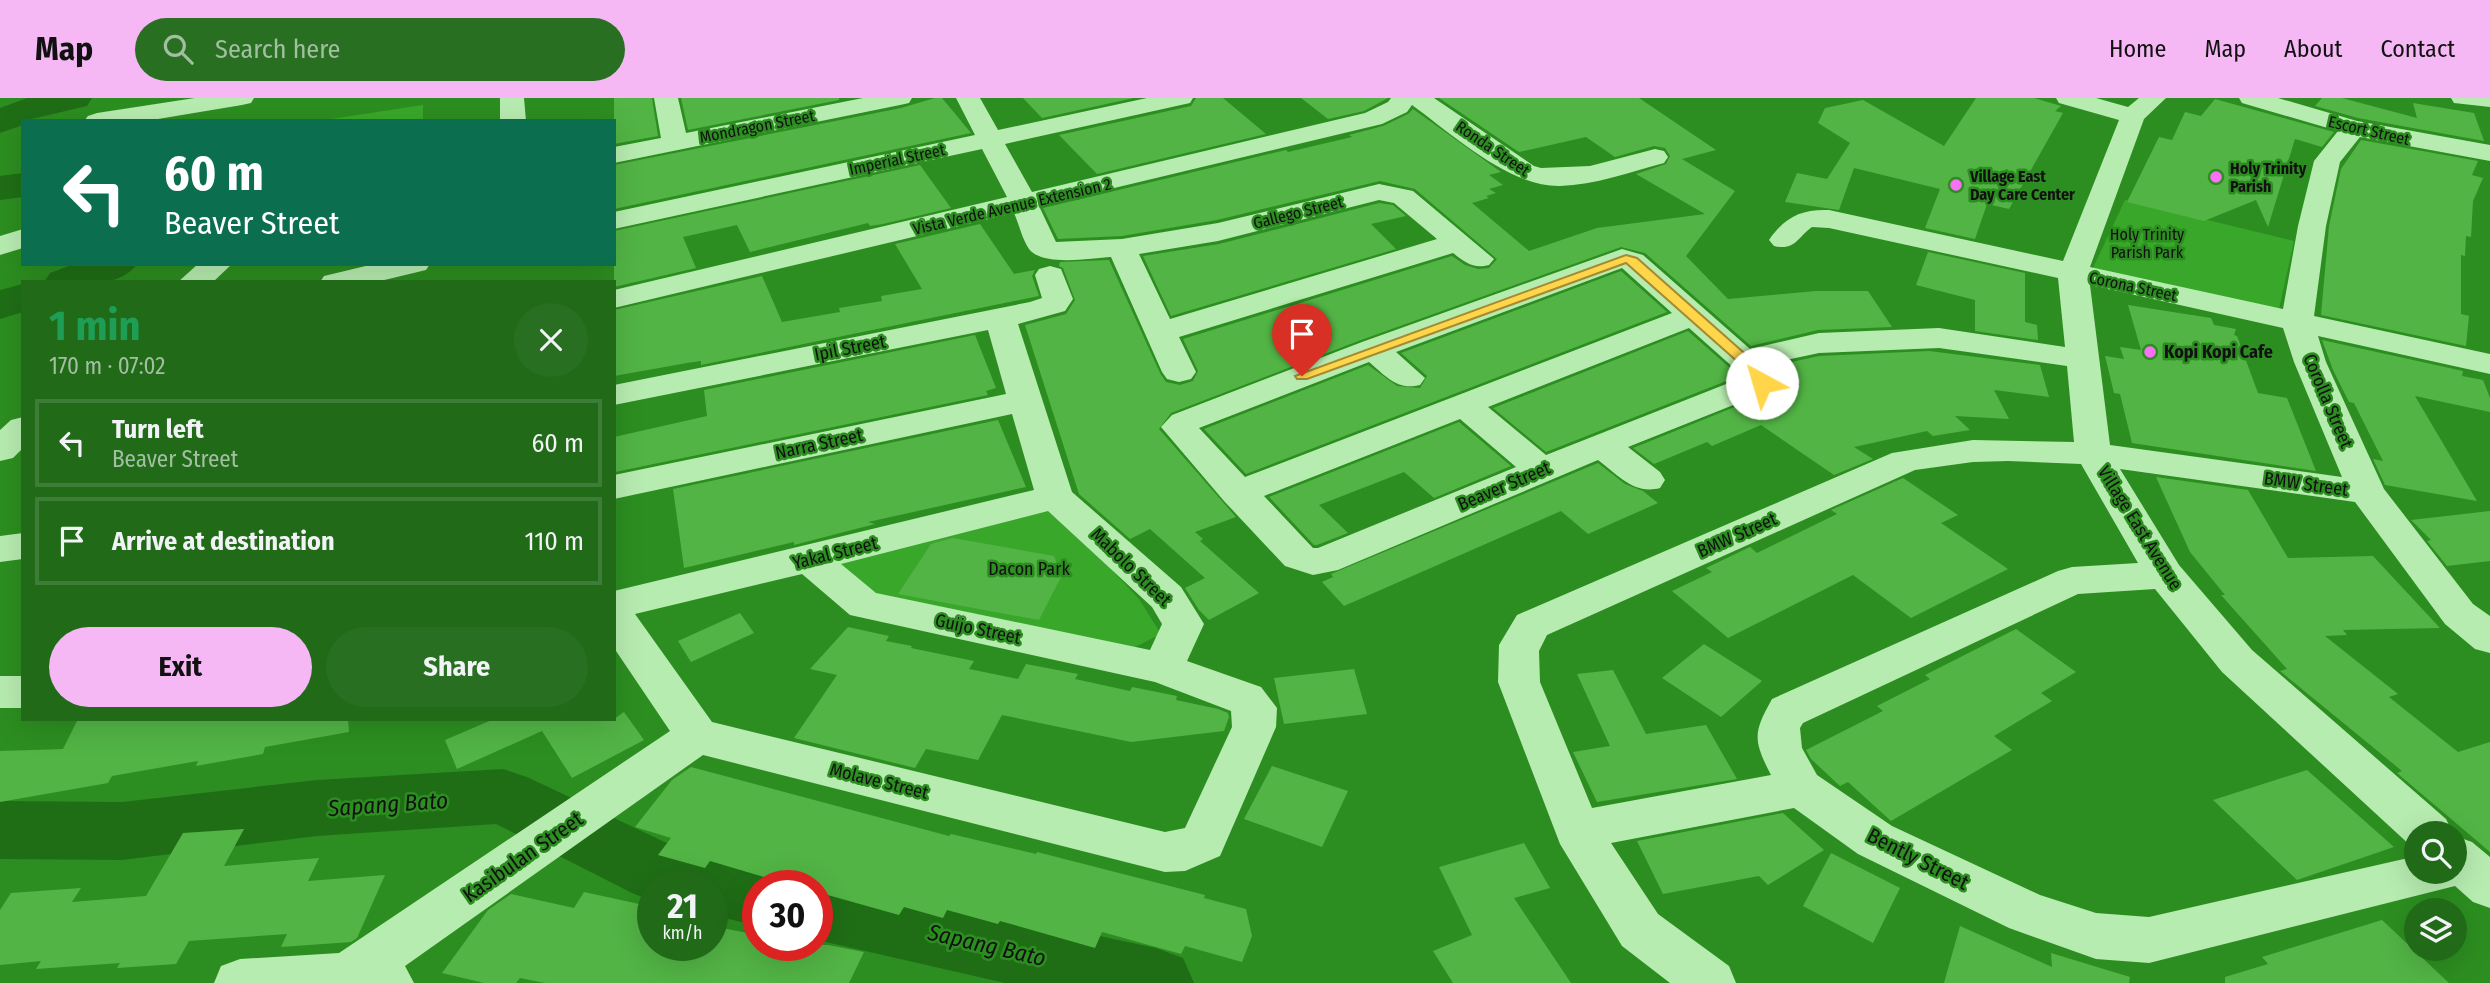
<!DOCTYPE html>
<html lang="en">
<head>
<meta charset="utf-8">
<style>
  body { margin:0; font-family:"Fira Sans Condensed",sans-serif; background:#296f21; color:#f1f3f6; height:100vh; display:flex; flex-direction:column; font-size:26px; white-space:nowrap }
  * { box-sizing:border-box; margin:0 }
  p { font-size:23px; color:#a2bfa2 }
  .icon { flex:none; width:38px; height:38px; fill:none; stroke:currentColor; stroke-width:2; stroke-linecap:round; stroke-linejoin:round }
  .map { position:relative; flex:1; overflow:hidden }
  .details { position:absolute; left:21px; top:182px; width:595px; height:441px; display:flex; flex-direction:column; background:#216a18; border-radius:0px; box-shadow:0 7px 28px #0002 }
  .details>* { flex:none }
  .guide { position:absolute; left:21px; top:21px; width:595px; height:147px; border-radius:0px; box-shadow:0 7px 28px #0002; background:#0b6e4f; color:#fff; overflow:hidden }
  .tools { position:absolute; left:2404px; top:723px; display:grid; gap:14px }
  .tools a { display:grid; place-items:center; width:63px; height:63px; border-radius:50%; background:#216a18; box-shadow:0 7px 28px #0002; font-size:35px }
  .speed { position:absolute; left:637px; top:772px; display:flex; gap:14px; font-size:35px; font-weight:700; text-align:center }
  .speed>* { display:grid; place-content:center; width:91px; height:91px; border-radius:50%; background:#216a18; box-shadow:0 7px 28px #0002; line-height:1 }
  .speed small { font-size:18px; font-weight:400 }
  .speed .limit { border:10px solid #d22; background:#fff; color:#111 }
  .pin { position:absolute; display:grid; place-items:center; width:60px; height:60px; color:#fff; margin:-72px -30px; border-radius:50% 50% 50% 0; rotate:-45deg; box-shadow:0 0 7px #0007 }
  .pin .icon { rotate:45deg }
  .me { position:absolute; width:77px; margin:-38px; rotate:321deg; stroke-linejoin:round; filter:drop-shadow(0 0 5px #0008) }
  .turn { display:flex; align-items:center; gap:24px; height:147px; padding:0 28px; font-size:32px }
  .turn .icon { width:91px; height:91px; stroke-width:2.5 }
  .turn b { display:block; font-size:49px; line-height:60px }
  .round { display:grid; place-items:center; flex:none; width:74px; height:74px; border-radius:37px; background:#296f21 }
  .overview { display:flex; align-items:center; justify-content:space-between; height:119px; padding:0 28px }
  h1 { font-size:42px; font-weight:700; line-height:52px; color:#1e9e55 }
  .primary-button { display:flex; gap:14px; margin-top:auto; padding:14px 28px }
  .primary-button a { flex:1; height:80px; border-radius:42px; background:#f5b8f5; color:#111; font-size:28px; font-weight:700; line-height:80px; text-align:center }
  .primary-button a+a { background:#296f21; color:#f1f3f6 }
  ul { padding:0; list-style:none }
  li { display:flex; align-items:center; gap:21px; height:88px; margin:0 14px 10px; padding:0 14px; border:4px solid #3e7d37; border-radius:0px }
  li div { flex:1 }
  li b { display:block; font-size:26px }
  li em { font-style:normal }
  header { display:flex; align-items:center; gap:42px; box-sizing:border-box; height:98px; padding:0 35px; background:#f5b8f5; color:#111 }
  header strong { font-size:33px }
  nav { display:flex; gap:38px; margin-inline-start:auto; font-size:24px }
  .search { width:490px; height:63px; background:#296f21; display:flex; align-items:center; gap:18px; box-sizing:border-box; padding:0 24px; border-radius:38px; color:#a2bfa2; font-size:26px }
  .map>svg:first-child { display:block }
</style>
</head>
<body>
<header>
<strong>Map</strong>
<div class="search"><svg class="icon" aria-label="search" viewBox="0 0 24 24"><circle cx="10" cy="10" r="6"/><path d="M15 15l6 6"/></svg>Search here</div>
<nav><a>Home</a><a>Map</a><a>About</a><a>Contact</a></nav>
</header>
<div class="map">
<svg width="2490" height="885" viewBox="0 0 2490 885">
  <rect width="100%" height="100%" fill="#2c8e20"/>
  <!-- green -->
  <g fill="#39a72a">
    <path d="M423,7V23H318Z"/>
    <path d="M2125,102L2294,143L2279,211L2093,170Z"/>
    <path d="M1049,404L1139,501L1161,536L1131,551L883,502L828,464Z"/>
  </g>
  <g fill="none" stroke-linecap="round" stroke-linejoin="round">
    <!-- river -->
    <g fill="#1f6e16" fill-rule="evenodd">
      <path d="M27,0H92L87,8L23,23V27L0,35V10Z"/>
      <path d="M23,75V99L0,102V78Z"/>
      <path d="M74,166H137C118,193 72,184 44,184L50,175Z"/>
      <path d="M23,186V214L0,221V192Z"/>
      <path d="M503,671L527,679L669,746L758,766L784,775L790,788H758V828L712,817V788H653V803L632,795L496,726L317,738L122,762L0,761V703L122,704L317,682Z"/>
      <path d="M817,778L1156,850L1183,860L1194,885H1005L817,842V788H792Z"/>
    </g>
  </g>
  <!-- building -->
  <g fill="#52b445">
    <path d="M614,0H652L658,38L614,46Z"/>
    <path d="M681,0H839V2L688,32Z"/>
    <path d="M935,0H942L971,35L614,111V67L901,10Z"/>
    <path d="M1023,0H1134L1042,20Z"/>
    <path d="M1196,0H1223L1266,36L1097,76L1059,37L1191,8Z"/>
    <path d="M1301,0H1388L1364,13L1328,21Z"/>
    <path d="M1439,0H1639L1716,52L1682,61L1735,93L1686,158L1728,201L1816,193H1868L1892,229L1818,232L1751,248L1645,155L1621,149L1361,242L1171,315L1159,331L1236,419L1195,434L1203,441L1200,443L1259,495L1209,522L1199,512L1185,490L1205,480L1150,431L1130,441L1079,396L1025,227L1066,216L1075,202L1063,170L1059,168L1060,164L1109,162L1160,275L1166,284L1180,287L1193,283L1198,273L1183,241L1452,158L1465,167L1478,171L1489,170L1497,161L1415,91L1380,83L1217,122L1122,138L1058,141L1043,110L1286,52L1288,54L1352,39L1349,37L1383,28L1408,16L1413,11L1501,74L1489,77L1503,87L1489,91L1496,95L1486,98L1489,100L1472,105L1529,153L1597,130L1705,116L1636,76L1666,66L1670,58L1665,50L1654,48L1615,59L1586,39L1519,54Z"/>
    <path d="M1976,0H2034L2061,8L2055,13L2063,15L2009,111L1987,106L1975,141L1925,130L1940,91L1854,70L1839,112L1785,104L1797,75L1827,81L1850,45L1818,25L1825,10L1863,2L1944,48Z"/>
    <path d="M2322,0H2342L2417,20L2413,5L2474,15L2484,43L2358,20L2315,8Z"/>
    <path d="M2215,1L2334,34L2322,49L2295,41L2268,129L2256,102L2204,123L2127,104L2159,39L2172,42L2185,14L2201,18Z"/>
    <path d="M2361,42L2478,63L2472,77L2483,80L2473,103L2471,139L2466,138L2465,158L2461,157V216L2469,218L2466,248L2321,217L2329,128L2341,71Z"/>
    <path d="M920,67L951,110L883,126L870,128L868,125L750,154L737,127L683,139L696,170L614,189V133Z"/>
    <path d="M1379,105L1393,107L1406,118L1371,126L1396,151L1171,218L1143,158L1219,146Z"/>
    <path d="M980,126L1014,176L1035,172L1032,178L1039,198L701,267V263L687,265L614,278V212L762,178L782,224L840,214L839,210L882,203L881,198L922,191L895,146Z"/>
    <path d="M1928,154L2025,175V224L2037,227L2038,242L1975,233V202L1916,187Z"/>
    <path d="M1621,173L1667,214L1246,376L1204,331L1368,267L1397,288L1420,290L1427,278L1401,255Z"/>
    <path d="M2128,207L2211,220L2214,227L2236,231L2234,237L2237,238L2258,295L2287,300L2316,373L2132,345L2120,296L2114,295L2105,258L2124,261L2120,249L2141,252Z"/>
    <path d="M1688,233L1739,278L1546,354L1493,310Z"/>
    <path d="M975,237L996,290L986,293L988,297L615,374L614,339L707,318L704,292Z"/>
    <path d="M2322,242L2463,273L2462,278L2483,282L2490,300V314L2415,298L2477,403L2385,387L2373,361L2383,363L2354,305L2349,304L2333,272Z"/>
    <path d="M1929,253L2040,267L2049,299L1994,292L2009,321L1955,318L1970,332L1933,338L1927,333L1854,349L1873,361L1834,377L1761,327L1712,348L1707,344L1654,366L1633,350L1777,292L1784,280L1773,268L1819,258Z"/>
    <path d="M998,322L1026,389L868,424L875,426L794,447V444L684,470L673,391Z"/>
    <path d="M1459,324L1511,368L1434,400L1404,374L1319,407L1348,435L1317,447H1314L1269,399Z"/>
    <path d="M1598,365L1625,386L1643,393L1658,405L1588,436L1561,413L1344,508L1322,484L1333,479L1331,476Z"/>
    <path d="M2156,379L2248,392L2288,460L2373,458L2440,530L2343,532L2347,537L2325,538L2398,596L2389,599L2458,654L2490,644V754L2397,675L2402,673L2280,573L2287,571L2221,497H2225L2190,454Z"/>
    <path d="M1903,380L1958,417L1941,425L2008,471L1911,520L1853,477L1728,540L1672,493L1712,474L1706,470L1750,449L1757,455L1837,416L1831,412Z"/>
    <path d="M2490,413V463L2447,468L2427,443L2431,442L2411,422Z"/>
    <path d="M953,440L1054,458L1062,477L1039,522L898,496L931,446Z"/>
    <path d="M740,515L754,535L691,564L678,543Z"/>
    <path d="M848,529L889,538L886,543L912,548L911,550L974,563L969,571L1018,581L1026,566L1078,576L1075,581L1130,593L1132,589L1177,598L1176,602L1218,611L1228,615L1229,619L1224,633L1131,644L1002,617L978,662L926,651L915,670L794,640L837,577L810,571Z"/>
    <path d="M2016,531L2076,574L2041,595L2052,603L1994,638L2012,652L1891,723L1848,684L1840,688L1811,661L1806,652L1883,613L1877,608L1930,581L1925,577Z"/>
    <path d="M1704,546L1762,583L1721,619L1662,580Z"/>
    <path d="M1354,571L1367,616L1284,626L1274,580Z"/>
    <path d="M1613,572L1646,636L1706,627L1737,681L1597,704L1573,654L1610,648L1577,576Z"/>
    <path d="M624,614L644,642L572,680L542,633L457,671L445,642L494,621H614Z"/>
    <path d="M78,621H348L349,634L265,649L263,656L196,668L198,663L112,678L108,685L0,704V653L63,651Z"/>
    <path d="M1272,668L1348,693L1322,749L1244,721Z"/>
    <path d="M691,669L949,738L951,736L1036,756L1037,754L1205,797L1204,800L1246,811L1252,838L1242,864L1185,848L1181,856L1102,834L1095,850L1000,823L998,826L947,812L943,820L904,809L899,817L817,794V788H794L710,763L705,770L658,757L671,740L635,729L672,682Z"/>
    <path d="M2307,672L2394,749L2297,782L2213,702Z"/>
    <path d="M1783,715L1824,752L1768,787L1759,778L1663,796L1637,743Z"/>
    <path d="M244,731L224,768L319,760L308,783L385,777L357,840L351,844L281,849L287,836L189,843L176,866L117,870L120,865L36,871L41,863L0,867V812L11,795L81,790L72,804L146,798L183,735Z"/>
    <path d="M1524,745L1550,790L1514,800L1571,885H1453L1433,853L1472,837L1439,769Z"/>
    <path d="M1831,755L1900,790L1873,845L1803,808Z"/>
    <path d="M584,794L653,809V847H712V828L758,837V847H828L864,854L849,885H545L520,880L516,885H484L442,875L488,812L511,796L574,810Z"/>
    <path d="M2382,822L2449,885H2225V879L2268,866L2262,859Z"/>
    <path d="M1960,828L2052,869L2051,855L2130,879L2129,885H1944Z"/>
  </g>
  <g fill="none" stroke-linecap="round" stroke-linejoin="round">
    <!-- minor -->
    <g fill="#b7ecb0" fill-rule="evenodd">
      <path d="M195,0H254L251,5L242,7L146,23H84L88,18L97,15Z"/>
      <path d="M500,0H524L526,23H500Z"/>
      <path d="M654,0H678L686,35L863,0H912L909,5L900,7L614,65V49L661,40Z"/>
      <path d="M956,0H980L998,32L1147,0H1193L1190,5L1181,7L1005,46L1032,94L1365,15L1388,4L1391,0H1434L1534,68L1541,70L1590,68L1655,51L1664,53L1668,59L1664,65C1630,74 1595,87 1560,88C1509,89 1452,36 1412,7L1407,14L1382,26L1039,108L1056,144L1122,141L1218,125L1379,86L1413,93L1494,161L1489,167C1473,171 1466,165 1453,155L1179,239L1196,274L1191,281L1179,284L1167,281L1162,274L1111,159C1091,160 1043,169 1029,151C1022,141 1019,126 1014,115L614,210V192L1007,99L982,51L614,131V114L975,37ZM1379,102L1394,105L1437,141L1170,221L1139,156L1218,143Z"/>
      <path d="M2056,0H2096L2128,9L2139,0H2166L2144,21L2090,169L2283,211L2298,128L2314,63L2338,33L2242,5L2239,0H2278L2357,23L2490,47V63L2360,39L2340,64L2326,128L2314,218L2490,256V276L2318,238L2326,264L2384,391L2473,506L2490,518V555L2475,551L2445,526L2355,404L2120,371L2179,467L2252,552L2446,721L2453,735H2417V751L2412,749L2222,574L2155,491L2078,496L1803,625L1800,630L1802,650L1817,677L1892,728L2040,797L2096,815L2149,819L2417,758V774H2455V738L2472,744L2490,759V810L2473,804L2455,788L2149,865L2096,861L2009,830L1858,756L1794,710L1611,745L1658,816L1729,868L1736,885H1670L1622,848L1560,746L1498,584L1499,547L1517,517L1892,355L1973,342L2074,344L2067,268L1939,250L1819,255L1768,266L1781,280L1776,290L1628,349L1660,374L1665,382L1660,390C1634,397 1618,377 1598,362L1338,472L1313,477L1285,468L1224,403L1161,329L1172,317L1362,244L1622,151L1643,157L1750,251L1819,235L1939,230L2065,249L2058,180L1829,130L1812,129C1797,140 1795,153 1774,148L1769,142C1785,119 1801,111 1829,112L2063,163L2119,22L2059,5ZM1622,170L1672,215L1245,379L1199,330L1369,264C1386,278 1397,293 1420,287L1425,280L1396,254ZM2090,187L2283,230L2294,264L2342,379L2110,347ZM1689,230L1744,279L1546,357L1488,309ZM1460,321L1516,369L1318,450H1313L1264,398ZM2008,363L2081,366L2138,465L2072,469L2058,473L1772,601C1753,635 1753,642 1771,677L1592,710L1540,584L1539,553L1547,537L1915,372L1973,364Z"/>
      <path d="M2451,0H2490V9L2454,5Z"/>
      <path d="M23,131V150L0,157V138Z"/>
      <path d="M198,166H232L213,184H178Z"/>
      <path d="M374,166H430L426,172L376,184H320L324,178Z"/>
      <path d="M1050,168L1061,171L1073,201L1065,213L1018,226L1072,394L1181,489L1204,526L1187,563L1261,589L1277,610L1276,629L1220,758L1185,773L1165,774L703,657L405,868L414,885H214L221,868L240,861L339,855L670,633L614,550V493L1034,392L1012,316L614,401V377L1006,296L988,232L614,307V287L1030,204L1042,200L1035,177L1039,171ZM1048,413L1152,509L1162,526L1150,552L876,495L841,466ZM802,476L850,517L1155,584L1231,613L1232,629L1185,730L1165,734L712,624L635,516Z"/>
      <path d="M23,319V350L13,360L0,363V332L11,322Z"/>
      <path d="M23,435V461L0,464V438Z"/>
      <rect x="0" y="578" width="23" height="32"/>
    </g>
  </g>
  <!-- route -->
  <path fill="#ffd54a" stroke="#a68a30" stroke-width="2" d="M1626,157L1637,160L1769,277L1771,280L1767,288H1757V281L1626,165L1307,281H1297L1295,278Z"/>
  <!-- markers -->
  <g fill="#f971f4" stroke="#2c8e20" stroke-width="2.5">
    <circle cx="2216" cy="79" r="7"/>
    <circle cx="1956" cy="87" r="7"/>
    <circle cx="2150" cy="254" r="7"/>
  </g>
  <g text-anchor="middle" stroke-width="5" stroke-linejoin="round" paint-order="stroke">
    <!-- far-street labels -->
    <g font-size="16" fill="#111" stroke="#2c8e20">
      <text transform="translate(757 28) rotate(-11)" y="6">Mondragon Street</text>
      <text transform="translate(2369 32) rotate(13)" y="6">Escort Street</text>
      <text transform="translate(1493 50) rotate(34)" y="6">Ronda Street</text>
      <text transform="translate(897 61) rotate(-12)" y="6">Imperial Street</text>
      <text transform="translate(1012 108) rotate(-13)" y="6">Vista Verde Avenue Extension 2</text>
      <text transform="translate(1298 114) rotate(-14)" y="6">Gallego Street</text>
      <text transform="translate(2133 188) rotate(12)" y="6">Corona Street</text>
    </g>
    <!-- far-poi labels -->
    <g font-size="16" font-weight="bold" fill="#111" stroke="#2c8e20" text-anchor="start">
      <text x="2230" y="76">Holy Trinity<tspan x="2230" dy="18">Parish</tspan></text>
      <text x="1970" y="84">Village East<tspan x="1970" dy="18">Day Care Center</tspan></text>
    </g>
    <!-- far-park labels -->
    <g font-size="16" fill="#111" stroke="#2c8e20">
      <text x="2147" y="142">Holy Trinity<tspan x="2147" dy="18">Parish Park</tspan></text>
    </g>
    <!-- street labels -->
    <g font-size="18" fill="#111" stroke="#2c8e20">
      <text transform="translate(850 250) rotate(-11)" y="6">Ipil Street</text>
      <text transform="translate(2328 303) rotate(67)" y="6">Corolla Street</text>
      <text transform="translate(819 346) rotate(-12)" y="6">Narra Street</text>
      <text transform="translate(2306 386) rotate(8)" y="6">BMW Street</text>
      <text transform="translate(1504 388) rotate(-23)" y="6">Beaver Street</text>
      <text transform="translate(2140 430) rotate(58)" y="6">Village East Avenue</text>
      <text transform="translate(1737 437) rotate(-24)" y="6">BMW Street</text>
      <text transform="translate(835 455) rotate(-14)" y="6">Yakal Street</text>
      <text transform="translate(1131 469) rotate(44)" y="6">Mabolo Street</text>
      <text transform="translate(978 531) rotate(12)" y="6">Guijo Street</text>
      <text transform="translate(879 683) rotate(14)" y="6">Molave Street</text>
    </g>
    <!-- poi labels -->
    <g font-size="18" font-weight="bold" fill="#111" stroke="#2c8e20" text-anchor="start">
      <text x="2164" y="260">Kopi Kopi Cafe</text>
    </g>
    <!-- park labels -->
    <g font-size="18" fill="#111" stroke="#2c8e20">
      <text x="1029" y="477">Dacon Park</text>
    </g>
    <!-- near-street labels -->
    <g font-size="21" fill="#111" stroke="#2c8e20">
      <text transform="translate(523 759) rotate(-35)" y="7">Kasibulan Street</text>
      <text transform="translate(1918 761) rotate(27)" y="7">Bently Street</text>
    </g>
    <!-- near-water labels -->
    <g font-size="23" font-style="italic" fill="#111" stroke="#2c8e20">
      <text transform="translate(388 706) rotate(-4)" y="8">Sapang Bato</text>
      <text transform="translate(987 847) rotate(13)" y="8">Sapang Bato</text>
    </g>
  </g>
</svg>
<div class="tools">
<a><svg class="icon" aria-label="search" viewBox="0 0 24 24"><circle cx="10" cy="10" r="6"/><path d="M15 15l6 6"/></svg></a>
<a><svg class="icon" aria-label="layers" viewBox="0 0 24 24"><path d="M12 4l9 5-9 5-9-5zM3 14l9 5 9-5"/></svg></a>
</div>
<div class="speed"><div>21<small>km/h</small></div><div class="limit">30</div></div>
<div class="pin" style="left:1302px;top:278px;background:#d93025"><svg class="icon" aria-label="arrive" viewBox="0 0 24 24"><path d="M6 21V4h12l-3 4 3 4H6"/></svg></div>
<svg class="me" style="left:1762px;top:285px" viewBox="-20 -20 40 40"><circle r="19" fill="#fff"/><path d="M0-13L10 11 0 6-10 11z" fill="#ffd54a"/></svg>
<div class="guide">
<div class="turn"><svg class="icon" aria-label="left" viewBox="0 0 24 24"><path d="M17 20v-9H6M10 6l-5 5 5 5"/></svg><div><b>60 m</b>Beaver Street</div></div>
</div>
<section class="details">
<div class="overview"><div><h1>1 min</h1><p>170 m · 07:02</p></div><a class="round"><svg class="icon" aria-label="close" viewBox="0 0 24 24"><path d="M6 6l12 12M18 6L6 18"/></svg></a></div>
<ul>
<li><svg class="icon" aria-label="left" viewBox="0 0 24 24"><path d="M17 20v-9H6M10 6l-5 5 5 5"/></svg><div><b>Turn left</b><p>Beaver Street</p></div><em>60 m</em></li>
<li><svg class="icon" aria-label="arrive" viewBox="0 0 24 24"><path d="M6 21V4h12l-3 4 3 4H6"/></svg><div><b>Arrive at destination</b></div><em>110 m</em></li>
</ul>
<div class="primary-button"><a>Exit</a><a>Share</a></div>
</section>
</div>
</body>
</html>
